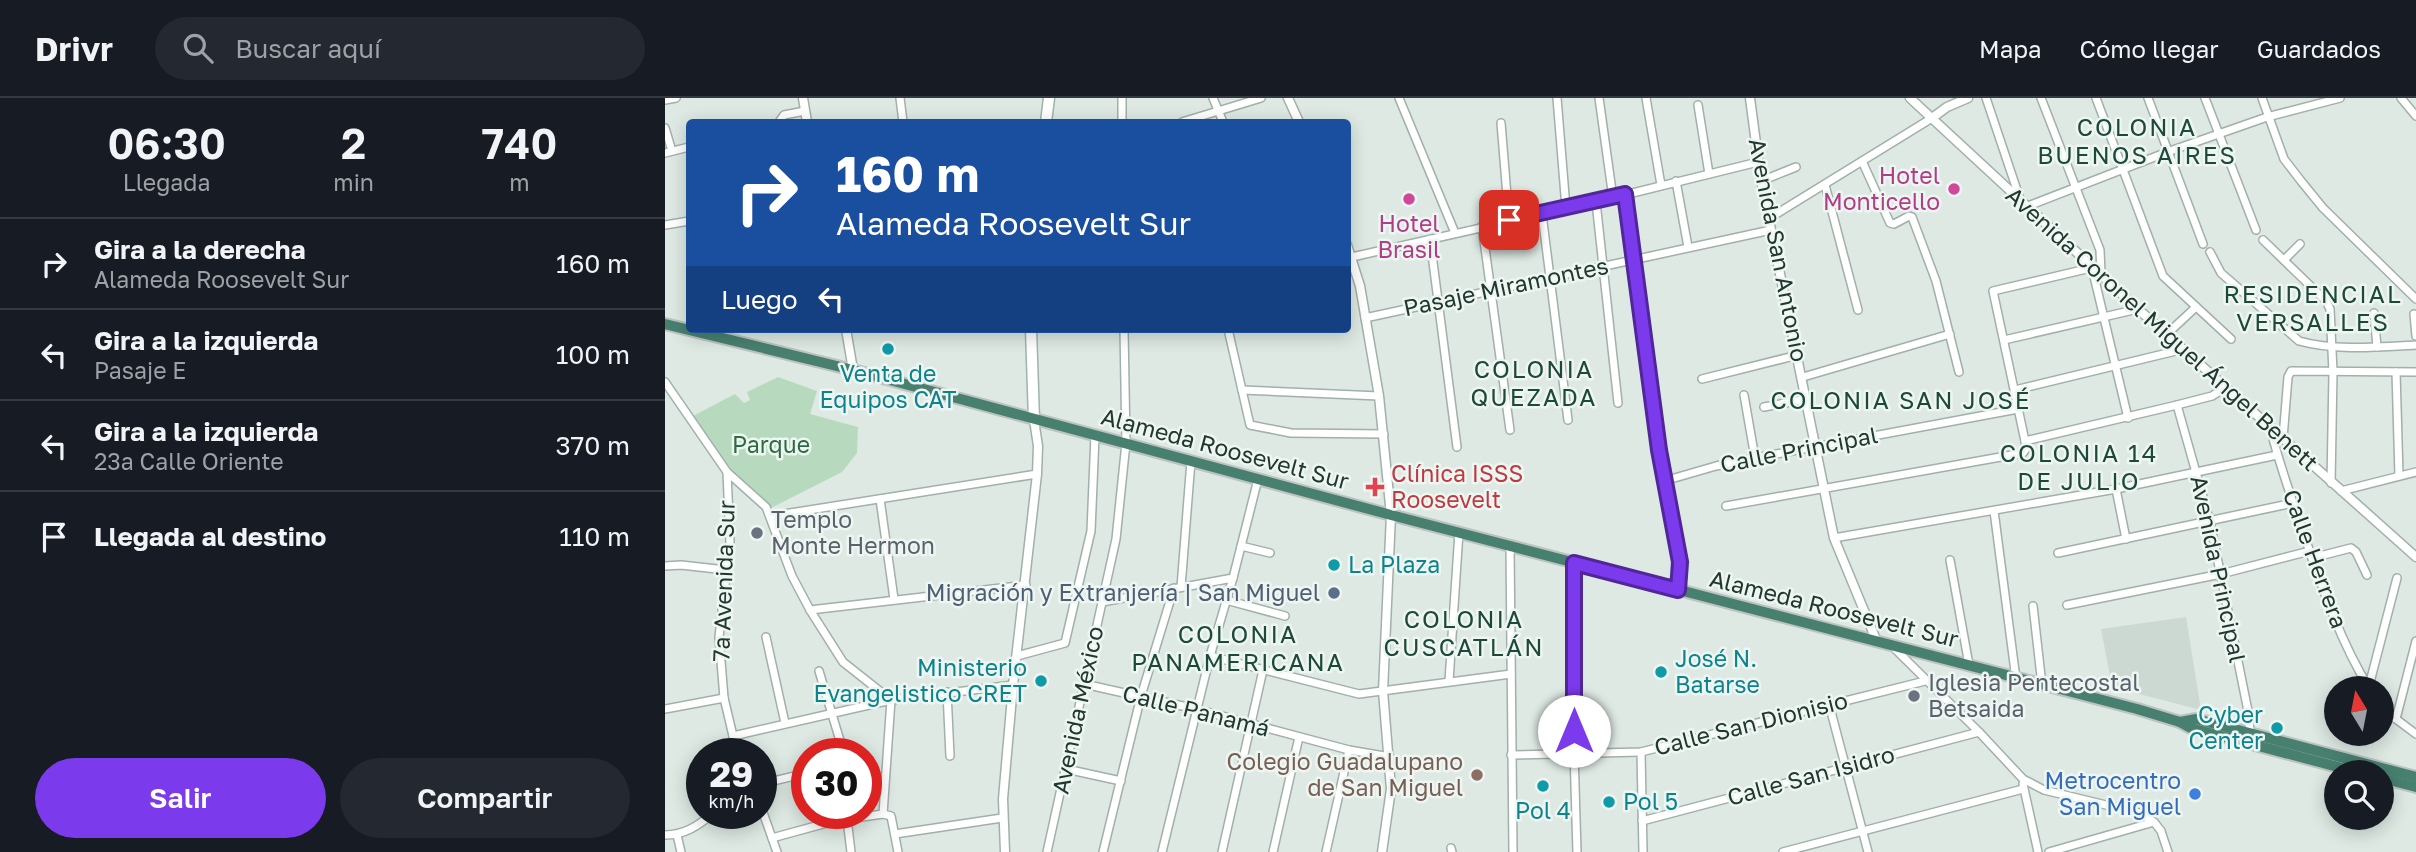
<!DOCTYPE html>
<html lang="es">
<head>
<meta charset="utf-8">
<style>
  body { margin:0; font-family:"Golos Text",sans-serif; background:#242831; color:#f1f3f6; height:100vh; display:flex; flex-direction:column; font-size:26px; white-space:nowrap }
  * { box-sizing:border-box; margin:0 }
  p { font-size:23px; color:#9ea1a6 }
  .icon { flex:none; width:38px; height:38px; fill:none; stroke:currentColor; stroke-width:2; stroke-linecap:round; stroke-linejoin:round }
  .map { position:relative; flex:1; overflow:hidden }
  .drawer { display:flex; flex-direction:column; background:#171b24; width:665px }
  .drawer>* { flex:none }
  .hud { position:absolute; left:21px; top:21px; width:665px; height:214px; border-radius:7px; box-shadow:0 4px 18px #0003; background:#1a4fa0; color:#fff; overflow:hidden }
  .needle { width:46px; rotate:350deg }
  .tools { position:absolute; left:1659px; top:578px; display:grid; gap:14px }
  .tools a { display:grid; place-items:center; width:70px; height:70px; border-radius:50%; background:#171b24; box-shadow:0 4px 18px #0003; font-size:35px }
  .speed { position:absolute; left:21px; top:640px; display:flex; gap:14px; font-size:35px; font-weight:700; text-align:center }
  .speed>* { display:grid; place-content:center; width:91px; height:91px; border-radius:50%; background:#171b24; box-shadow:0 4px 18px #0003; line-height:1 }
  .speed small { font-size:18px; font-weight:400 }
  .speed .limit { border:10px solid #d22; background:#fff; color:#111 }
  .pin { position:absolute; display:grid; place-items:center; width:60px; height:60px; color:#fff; margin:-30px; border-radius:14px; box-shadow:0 4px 10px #0006 }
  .me { position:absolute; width:77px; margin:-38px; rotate:0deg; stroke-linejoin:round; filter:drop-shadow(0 0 5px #0008) }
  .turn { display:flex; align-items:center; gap:24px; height:147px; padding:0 35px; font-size:32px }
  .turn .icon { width:91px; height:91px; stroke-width:2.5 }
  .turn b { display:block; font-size:49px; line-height:60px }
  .then { display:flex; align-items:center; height:66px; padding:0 35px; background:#0003; gap:14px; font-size:26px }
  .eta { display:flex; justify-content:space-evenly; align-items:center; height:119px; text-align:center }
  .eta b { font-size:42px; font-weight:600; line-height:49px }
  .button { display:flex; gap:14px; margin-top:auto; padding:14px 35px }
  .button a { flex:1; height:80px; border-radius:42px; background:#7c3aed; color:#fff; font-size:28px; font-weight:600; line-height:80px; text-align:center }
  .button a+a { background:#242831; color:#f1f3f6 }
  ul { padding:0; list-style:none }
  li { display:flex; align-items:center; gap:21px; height:91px; padding:0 35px; border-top:2px solid #363941 }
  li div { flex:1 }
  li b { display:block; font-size:26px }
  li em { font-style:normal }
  header { display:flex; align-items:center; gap:42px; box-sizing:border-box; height:98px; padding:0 35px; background:#171b24; border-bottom:2px solid #363941 }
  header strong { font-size:33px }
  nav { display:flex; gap:38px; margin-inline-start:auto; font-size:24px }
  .search { width:490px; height:63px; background:#242831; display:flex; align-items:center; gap:18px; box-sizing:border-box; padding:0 24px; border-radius:38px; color:#9ea1a6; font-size:26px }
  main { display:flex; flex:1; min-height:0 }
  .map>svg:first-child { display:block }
</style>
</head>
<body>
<header>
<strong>Drivr</strong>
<div class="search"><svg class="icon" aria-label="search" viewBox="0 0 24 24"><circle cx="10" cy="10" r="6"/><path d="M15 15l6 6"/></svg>Buscar aquí</div>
<nav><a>Mapa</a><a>Cómo llegar</a><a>Guardados</a></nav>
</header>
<main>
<section class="drawer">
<div class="eta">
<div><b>06:30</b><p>Llegada</p></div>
<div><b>2</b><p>min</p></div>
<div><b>740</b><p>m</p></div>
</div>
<ul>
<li><svg class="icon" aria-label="right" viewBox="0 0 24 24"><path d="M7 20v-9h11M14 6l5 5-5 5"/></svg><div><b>Gira a la derecha</b><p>Alameda Roosevelt Sur</p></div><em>160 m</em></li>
<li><svg class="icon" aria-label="left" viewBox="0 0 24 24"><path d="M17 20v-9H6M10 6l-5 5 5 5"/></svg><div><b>Gira a la izquierda</b><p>Pasaje E</p></div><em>100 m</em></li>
<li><svg class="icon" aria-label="left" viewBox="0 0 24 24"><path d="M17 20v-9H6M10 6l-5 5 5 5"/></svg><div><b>Gira a la izquierda</b><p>23a Calle Oriente</p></div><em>370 m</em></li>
<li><svg class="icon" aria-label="arrive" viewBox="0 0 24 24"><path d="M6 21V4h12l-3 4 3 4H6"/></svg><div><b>Llegada al destino</b></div><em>110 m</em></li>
</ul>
<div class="button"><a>Salir</a><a>Compartir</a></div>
</section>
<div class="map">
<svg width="1751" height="754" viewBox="0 0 1751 754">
  <rect width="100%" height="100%" fill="#dee9e3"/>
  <!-- built -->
  <path fill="#ccd9d2" d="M1521,519L1536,612L1447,589L1436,531Z"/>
  <!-- green -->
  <path fill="#b7dabe" d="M113,279L152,293L145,316L193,329L192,355L177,374L102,412L62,374L28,318L70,296L79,305L85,302L82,294Z"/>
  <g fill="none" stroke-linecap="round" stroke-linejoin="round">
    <defs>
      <g id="minor">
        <path d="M235,0L238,24"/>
        <path d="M457,0V24"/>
        <path d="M548,0L558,24"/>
        <path d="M734,0L790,135"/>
        <path d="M892,0L901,110"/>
        <path d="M934,0L948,100"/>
        <path d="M981,0L996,87"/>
        <path d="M1321,0L1355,101"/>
        <path d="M1376,0L1435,152L1436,175"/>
        <path d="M1431,0L1498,178L1566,241"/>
        <path d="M1483,0L1538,146"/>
        <path d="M1540,0L1591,132"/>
        <path d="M1597,0L1619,61L1636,83L1658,110L1751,201"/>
        <path d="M1736,0L1751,18"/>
        <path d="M0,2L11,0"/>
        <path d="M1033,7L1044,76"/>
        <path d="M114,24L119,17L140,13"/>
        <path d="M517,24L596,0"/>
        <path d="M836,25L844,122"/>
        <path d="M0,30L7,53"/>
        <path d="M0,55L24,49"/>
        <path d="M1197,63L1225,125L1229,126L1244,118L1247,119L1271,183L1294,274"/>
        <path d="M1011,83L1023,149"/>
        <path d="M1096,83L1131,69"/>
        <path d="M1160,87L1193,212"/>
        <path d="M960,96L994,352L1015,465L1013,492"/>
        <path d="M931,104L953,305"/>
        <path d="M1363,108L1505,53L1602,19L1675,0"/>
        <path d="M877,116L903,322"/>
        <path d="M1103,121L1267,20"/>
        <path d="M0,127L24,123"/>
        <path d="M817,128L845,332"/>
        <path d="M765,141L792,349"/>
        <path d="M1598,142L1661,203L1665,211L1668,274L1666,385"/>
        <path d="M1545,154L1556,175L1634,243C1670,253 1713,249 1751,247"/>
        <path d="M687,159L931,104L1093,64"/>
        <path d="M1619,162L1635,146"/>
        <path d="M1427,170L1463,320"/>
        <path d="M1709,215L1712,249"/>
        <path d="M1749,216L1751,238"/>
        <path d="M700,220L1106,132"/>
        <path d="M563,231L585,327L626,335L719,336"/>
        <path d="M1502,236L1531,209"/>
        <path d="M1339,242L1473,211"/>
        <path d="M1731,274L1734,378"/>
        <path d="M1138,279L1285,236"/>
        <path d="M1037,281L1133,257"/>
        <path d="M0,284L62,374L65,444L54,539L59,600L68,638L75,656"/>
        <path d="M577,292L714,298"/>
        <path d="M1350,292L1519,251"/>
        <path d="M1079,297L1090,360"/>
        <path d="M1512,307L1545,424L1584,618L1585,636"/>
        <path d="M1099,309L1142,301"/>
        <path d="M1605,329C1614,366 1627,401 1639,437C1657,489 1675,543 1704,590"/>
        <path d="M1618,340L1623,279L1626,273L1751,274"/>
        <path d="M1360,343L1512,307L1547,298L1561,289"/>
        <path d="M62,374L101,409L127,478L145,512L178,564L226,602L218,716L226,718L233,754"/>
        <path d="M999,383L1051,368L1090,360L1353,311"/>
        <path d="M1451,391L1461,441"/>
        <path d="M1676,393L1751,374"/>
        <path d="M215,401L229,501"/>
        <path d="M1061,408L1358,355L1361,351L1360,343L1328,193L1430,169"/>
        <path d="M1329,413L1351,581"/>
        <path d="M106,418L372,376"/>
        <path d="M1169,440L1451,391L1612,357"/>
        <path d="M845,447L848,754"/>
        <path d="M576,448L605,455"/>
        <path d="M1393,455L1628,405"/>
        <path d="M1647,460L1686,450L1691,454L1702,477"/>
        <path d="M1285,462L1304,567"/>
        <path d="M910,465L909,654L912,754"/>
        <path d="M0,468L16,467L61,472"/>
        <path d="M516,489L526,363"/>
        <path d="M561,502L620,518"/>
        <path d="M437,504L568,480"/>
        <path d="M1402,507L1556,476L1645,453"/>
        <path d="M1368,508L1377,587"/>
        <path d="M145,512L361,487"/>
        <path d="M101,539L120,625"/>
        <path d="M1229,550L1314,634L1358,681L1379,692L1474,715L1489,724L1496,733L1503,754"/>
        <path d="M352,558L400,545L426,433L430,338"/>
        <path d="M545,558L694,596L846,576"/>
        <path d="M154,573L179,656"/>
        <path d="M784,583L794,434"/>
        <path d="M419,586L531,611L684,652L725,659"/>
        <path d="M1704,588L1732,480"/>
        <path d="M282,594L285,658"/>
        <path d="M1717,604L1731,621L1751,636"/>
        <path d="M1164,606L1203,754"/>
        <path d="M0,611L59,600"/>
        <path d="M1731,621L1751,543"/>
        <path d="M68,638L226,602L348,587"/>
        <path d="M976,654L978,754"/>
        <path d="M846,657L976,654L1260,583"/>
        <path d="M401,671L456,683"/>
        <path d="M96,686L142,675"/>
        <path d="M1358,686L1373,754"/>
        <path d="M96,709L112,754"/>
        <path d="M182,721L186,754"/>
        <path d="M977,723L1314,634"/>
        <path d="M230,736L337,720"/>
        <path d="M0,737C19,737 33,728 47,716"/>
        <path d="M12,737L16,754"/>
        <path d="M107,740L169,723L218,716"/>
        <path d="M786,750L787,754"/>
        <path d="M382,754L451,441L461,345L459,231"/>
        <path d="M438,754L476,598L509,490"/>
        <path d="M497,754L545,558L568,480L593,381"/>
        <path d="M557,754L598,572"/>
        <path d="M608,754L634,639"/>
        <path d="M661,754L684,652"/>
        <path d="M1118,754L1358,691"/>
        <path d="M1384,754L1489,724"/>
      </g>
      <g id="tertiary">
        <path d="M138,0L142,24"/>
        <path d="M623,0L634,24"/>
        <path d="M1085,0L1096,83L1169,440L1212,544"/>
        <path d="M1245,0L1473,211L1751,459"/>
        <path d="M1267,20L1282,9L1303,0"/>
        <path d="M682,147L695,188L714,298L726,417L718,593L726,691L717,754"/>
        <path d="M181,231L188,272"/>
        <path d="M340,754L338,701L348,587L372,376L373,348L369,322"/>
      </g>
      <g id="secondary">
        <path d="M381,24L384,0"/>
        <path d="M366,231L369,322"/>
      </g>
      <g id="trunk">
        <path d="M0,226L188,272L726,417L1472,611L1515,624L1526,630L1692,674"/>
        <path d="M1515,624L1531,621L1751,679"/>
        <path d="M1717,680L1751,689"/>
      </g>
    </defs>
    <!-- minor casing -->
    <use href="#minor" stroke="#a1b0aa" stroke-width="10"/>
    <!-- tertiary casing -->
    <use href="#tertiary" stroke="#a1b0aa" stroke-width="11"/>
    <!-- secondary casing -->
    <use href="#secondary" stroke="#9eb4ab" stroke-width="13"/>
    <!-- trunk casing -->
    <use href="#trunk" stroke="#bcc3c1" stroke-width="14"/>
    <!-- minor -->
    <use href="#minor" stroke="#fff" stroke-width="7"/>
    <!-- tertiary -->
    <use href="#tertiary" stroke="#fff" stroke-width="8"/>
    <!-- secondary -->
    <use href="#secondary" stroke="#fff" stroke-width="10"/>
    <!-- trunk -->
    <use href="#trunk" stroke="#488070" stroke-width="10"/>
  </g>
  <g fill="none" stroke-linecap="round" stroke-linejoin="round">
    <defs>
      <path id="route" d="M844,122L960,96L994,352L1015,464L1013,492L909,465V633"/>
    </defs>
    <!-- route casing -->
    <use href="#route" stroke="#51269a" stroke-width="18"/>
    <!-- route -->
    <use href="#route" stroke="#7c3aed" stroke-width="12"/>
  </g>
  <!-- markers -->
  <g fill="#d1479c" stroke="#eef6f2" stroke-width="2.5">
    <circle cx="1289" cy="91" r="7"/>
    <circle cx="744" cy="101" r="7"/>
  </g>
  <g fill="#0f9aa8" stroke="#eef6f2" stroke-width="2.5">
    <circle cx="223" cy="251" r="7"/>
    <circle cx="669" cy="467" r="7"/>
    <circle cx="996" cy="574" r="7"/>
    <circle cx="376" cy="583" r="7"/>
    <circle cx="1612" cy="630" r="7"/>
    <circle cx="878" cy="688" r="7"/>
    <circle cx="944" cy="704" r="7"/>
  </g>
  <path fill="#e0444e" stroke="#eef6f2" stroke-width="2.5" d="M706.5 378.5h7v7h7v7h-7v7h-7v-7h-7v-7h7z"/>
  <g fill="#6b7280" stroke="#eef6f2" stroke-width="2.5">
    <circle cx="92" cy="435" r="7"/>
    <circle cx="1249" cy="598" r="7"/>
  </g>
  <circle fill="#5c6f8a" stroke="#eef6f2" stroke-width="2.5" cx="669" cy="495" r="7"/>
  <circle fill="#8d6e63" stroke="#eef6f2" stroke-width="2.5" cx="812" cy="677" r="7"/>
  <circle fill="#3f7fe0" stroke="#eef6f2" stroke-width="2.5" cx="1530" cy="696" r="7"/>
  <g text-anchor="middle" stroke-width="5" stroke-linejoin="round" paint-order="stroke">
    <!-- hotel labels -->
    <g font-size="23" fill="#b23c85" stroke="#eef6f2" text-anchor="end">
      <text x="1275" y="86">Hotel<tspan x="1275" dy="26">Monticello</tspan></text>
      <text x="744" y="134" text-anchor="middle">Hotel<tspan x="744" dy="26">Brasil</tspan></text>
    </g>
    <!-- street labels -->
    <g font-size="23" fill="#203830" stroke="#eef6f2">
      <text transform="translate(1113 152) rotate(79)" y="8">Avenida San Antonio</text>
      <text transform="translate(841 189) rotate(-12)" y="8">Pasaje Miramontes</text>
      <text transform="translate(1497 231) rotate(42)" y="8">Avenida Coronel Miguel Ángel Benett</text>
      <text transform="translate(560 351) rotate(15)" y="8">Alameda Roosevelt Sur</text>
      <text transform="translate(1134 352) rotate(-11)" y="8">Calle Principal</text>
      <text transform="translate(1650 461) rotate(70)" y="8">Calle Herrera</text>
      <text transform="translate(1553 471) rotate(78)" y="8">Avenida Principal</text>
      <text transform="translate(59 483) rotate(-88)" y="8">7a Avenida Sur</text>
      <text transform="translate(1169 511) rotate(14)" y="8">Alameda Roosevelt Sur</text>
      <text transform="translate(413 612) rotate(-78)" y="8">Avenida México</text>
      <text transform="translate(531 613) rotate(14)" y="8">Calle Panamá</text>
      <text transform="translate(1086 626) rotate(-14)" y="8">Calle San Dionisio</text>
      <text transform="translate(1146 678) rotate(-15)" y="8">Calle San Isidro</text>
    </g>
    <!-- culture labels -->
    <g font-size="23" fill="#0d838f" stroke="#eef6f2" text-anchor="start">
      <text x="223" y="284" text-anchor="middle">Venta de<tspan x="223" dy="26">Equipos CAT</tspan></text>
      <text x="683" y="475">La Plaza</text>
      <text x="1010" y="569">José N.<tspan x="1010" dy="26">Batarse</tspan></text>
      <text x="362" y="578" text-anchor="end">Ministerio<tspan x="362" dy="26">Evangelistico CRET</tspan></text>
      <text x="1598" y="625" text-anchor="end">Cyber<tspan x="1598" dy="26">Center</tspan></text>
      <text x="958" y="712">Pol 5</text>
      <text x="878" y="721" text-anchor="middle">Pol 4</text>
    </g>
    <!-- park labels -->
    <g font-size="23" fill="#2c6d41" stroke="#eef6f2">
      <text x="106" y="355">Parque</text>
    </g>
    <!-- health labels -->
    <g font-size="23" fill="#be3a42" stroke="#eef6f2" text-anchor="start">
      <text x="726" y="384">Clínica ISSS<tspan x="726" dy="26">Roosevelt</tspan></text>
    </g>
    <!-- worship labels -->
    <g font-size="23" fill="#5b616d" stroke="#eef6f2" text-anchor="start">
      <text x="106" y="430">Templo<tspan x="106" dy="26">Monte Hermon</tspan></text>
      <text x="1263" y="593">Iglesia Pentecostal<tspan x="1263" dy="26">Betsaida</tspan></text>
    </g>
    <!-- service labels -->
    <g font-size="23" fill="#4e5e75" stroke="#eef6f2" text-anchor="end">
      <text x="655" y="503">Migración y Extranjería | San Miguel</text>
    </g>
    <!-- education labels -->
    <g font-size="23" fill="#785e54" stroke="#eef6f2" text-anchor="end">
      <text x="798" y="672">Colegio Guadalupano<tspan x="798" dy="26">de San Miguel</tspan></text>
    </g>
    <!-- shop labels -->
    <g font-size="23" fill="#366cbe" stroke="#eef6f2" text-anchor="end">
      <text x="1516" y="691">Metrocentro<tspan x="1516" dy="26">San Miguel</tspan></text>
    </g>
    <!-- neighbourhood labels -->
    <g font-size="24" letter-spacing="2" fill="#1d493b" stroke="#eef6f2">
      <text x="1472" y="38">COLONIA<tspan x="1472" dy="28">BUENOS AIRES</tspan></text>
      <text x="1648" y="205">RESIDENCIAL<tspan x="1648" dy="28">VERSALLES</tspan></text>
      <text x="869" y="280">COLONIA<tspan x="869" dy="28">QUEZADA</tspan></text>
      <text x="1236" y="311">COLONIA SAN JOSÉ</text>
      <text x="1414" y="364">COLONIA 14<tspan x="1414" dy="28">DE JULIO</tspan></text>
      <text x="799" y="530">COLONIA<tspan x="799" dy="28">CUSCATLÁN</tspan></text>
      <text x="573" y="545">COLONIA<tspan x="573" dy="28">PANAMERICANA</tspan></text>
    </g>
  </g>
</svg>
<div class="tools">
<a><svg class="needle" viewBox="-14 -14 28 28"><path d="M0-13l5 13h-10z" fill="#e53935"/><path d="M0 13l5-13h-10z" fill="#9ea1a6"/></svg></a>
<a><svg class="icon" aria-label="search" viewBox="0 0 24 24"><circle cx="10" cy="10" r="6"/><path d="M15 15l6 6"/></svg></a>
</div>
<div class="speed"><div>29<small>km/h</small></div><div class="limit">30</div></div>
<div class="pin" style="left:844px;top:122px;background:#d93025"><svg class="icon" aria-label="arrive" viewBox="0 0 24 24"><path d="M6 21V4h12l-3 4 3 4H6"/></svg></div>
<svg class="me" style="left:909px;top:633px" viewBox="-20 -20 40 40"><circle r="19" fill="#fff"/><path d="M0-13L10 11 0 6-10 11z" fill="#7c3aed"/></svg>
<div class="hud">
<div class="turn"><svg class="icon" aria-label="right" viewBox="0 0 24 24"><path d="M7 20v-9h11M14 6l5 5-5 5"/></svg><div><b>160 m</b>Alameda Roosevelt Sur</div></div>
<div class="then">Luego<svg class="icon" aria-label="left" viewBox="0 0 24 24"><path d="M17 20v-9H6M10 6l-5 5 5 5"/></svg></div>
</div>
</div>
</main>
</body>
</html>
